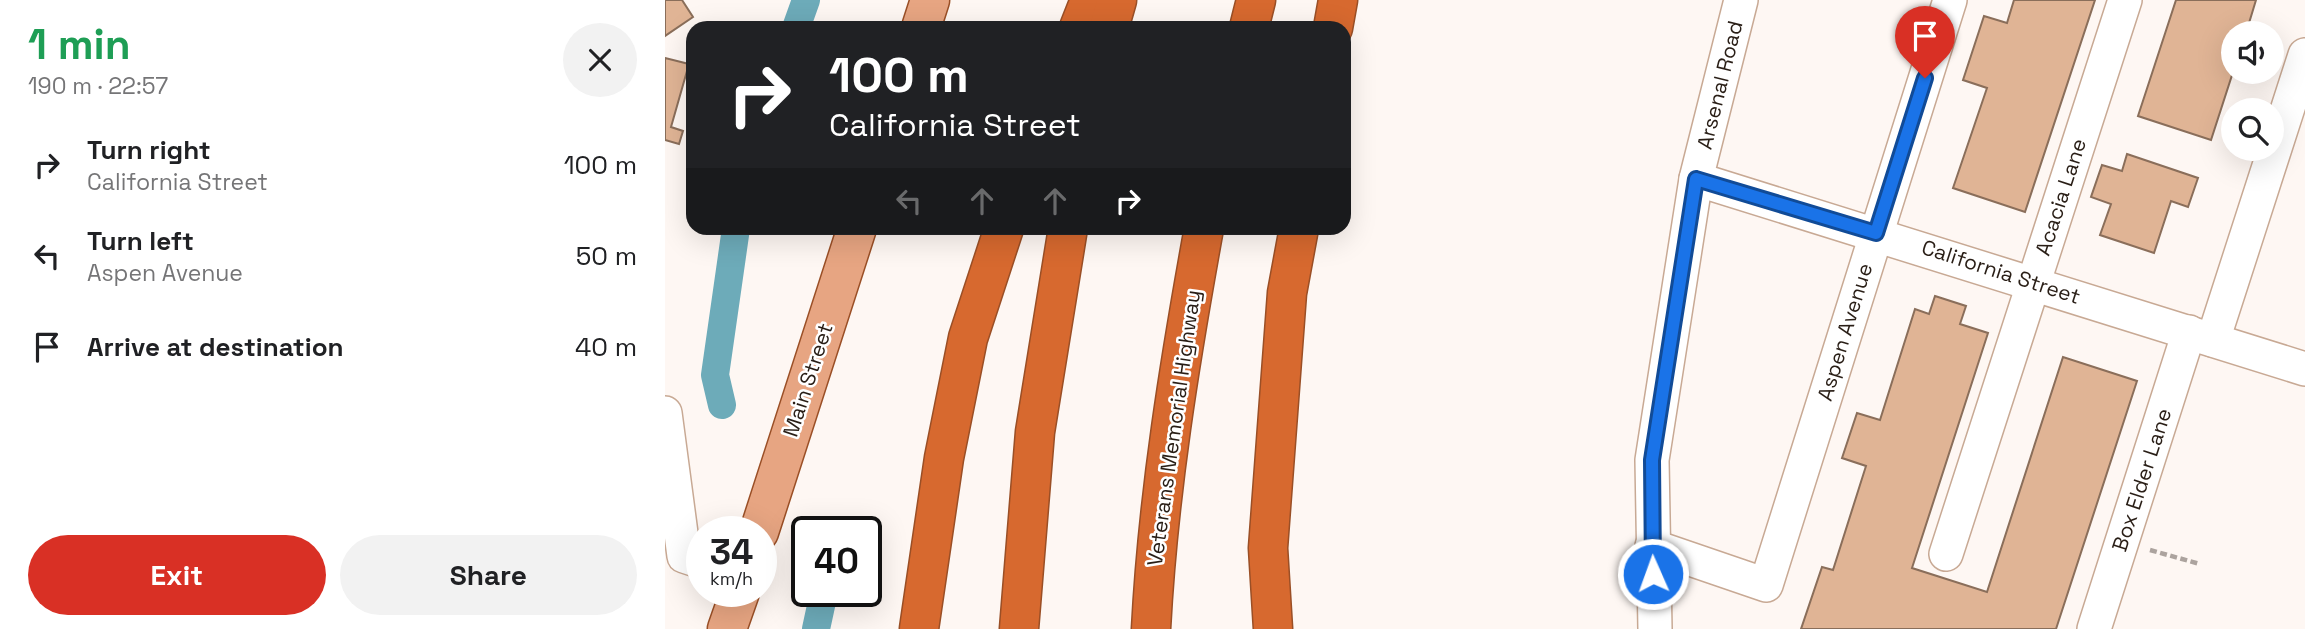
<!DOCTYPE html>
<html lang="en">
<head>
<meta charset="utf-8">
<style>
  body { margin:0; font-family:"Space Grotesk",sans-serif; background:#f2f2f2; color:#202124; height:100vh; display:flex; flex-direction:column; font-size:26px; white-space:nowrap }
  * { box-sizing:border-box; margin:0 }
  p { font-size:23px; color:#757577 }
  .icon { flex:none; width:38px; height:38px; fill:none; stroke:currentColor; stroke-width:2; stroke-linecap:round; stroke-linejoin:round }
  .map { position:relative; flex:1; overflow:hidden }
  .side { display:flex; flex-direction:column; background:#fff; width:665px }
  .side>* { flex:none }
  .hud { position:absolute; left:21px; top:21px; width:665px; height:214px; border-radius:21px; box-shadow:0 7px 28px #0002; background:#202124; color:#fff; overflow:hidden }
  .tools { position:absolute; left:1556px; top:21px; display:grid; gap:14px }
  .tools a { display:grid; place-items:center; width:63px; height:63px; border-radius:50%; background:#fff; box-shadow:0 7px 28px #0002; font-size:35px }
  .speed { position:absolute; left:21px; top:516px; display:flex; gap:14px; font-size:35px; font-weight:700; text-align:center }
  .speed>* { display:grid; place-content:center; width:91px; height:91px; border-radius:50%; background:#fff; box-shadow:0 7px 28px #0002; line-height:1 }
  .speed small { font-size:18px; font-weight:400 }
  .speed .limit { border:4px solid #111; border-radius:10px; background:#fff; color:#111 }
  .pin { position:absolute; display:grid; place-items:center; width:60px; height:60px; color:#fff; margin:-72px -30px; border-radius:50% 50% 50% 0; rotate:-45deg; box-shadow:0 0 7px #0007 }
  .pin .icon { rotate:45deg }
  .me { position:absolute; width:77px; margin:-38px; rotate:358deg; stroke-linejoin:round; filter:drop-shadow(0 0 5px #0008) }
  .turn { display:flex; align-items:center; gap:24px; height:147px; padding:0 28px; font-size:32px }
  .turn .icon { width:91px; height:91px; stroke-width:2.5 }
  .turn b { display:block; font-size:49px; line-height:60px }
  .lanes { display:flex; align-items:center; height:66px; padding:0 28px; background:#0003; justify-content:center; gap:35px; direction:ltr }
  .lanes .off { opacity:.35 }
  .round { display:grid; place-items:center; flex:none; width:74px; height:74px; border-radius:37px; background:#f2f2f2 }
  .overview { display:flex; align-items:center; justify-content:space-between; height:119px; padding:0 28px }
  h1 { font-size:42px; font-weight:600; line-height:52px; color:#1e9e55 }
  .cta { display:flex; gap:14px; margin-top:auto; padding:14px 28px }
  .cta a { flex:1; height:80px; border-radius:42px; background:#d93025; color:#fff; font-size:28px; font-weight:600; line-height:80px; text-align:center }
  .cta a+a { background:#f2f2f2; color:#202124 }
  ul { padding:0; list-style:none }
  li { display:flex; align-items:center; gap:21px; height:91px; padding:0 28px }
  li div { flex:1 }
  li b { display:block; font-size:26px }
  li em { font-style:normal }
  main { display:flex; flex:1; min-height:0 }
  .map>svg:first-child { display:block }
</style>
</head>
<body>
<main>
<section class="side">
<div class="overview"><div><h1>1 min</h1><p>190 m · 22:57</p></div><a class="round"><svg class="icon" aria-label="close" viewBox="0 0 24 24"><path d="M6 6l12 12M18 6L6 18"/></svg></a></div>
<ul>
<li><svg class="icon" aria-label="right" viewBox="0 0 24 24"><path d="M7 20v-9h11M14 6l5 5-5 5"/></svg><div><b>Turn right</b><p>California Street</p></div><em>100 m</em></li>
<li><svg class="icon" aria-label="left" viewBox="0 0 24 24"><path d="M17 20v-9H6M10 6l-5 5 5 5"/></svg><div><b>Turn left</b><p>Aspen Avenue</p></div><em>50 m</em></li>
<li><svg class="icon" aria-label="arrive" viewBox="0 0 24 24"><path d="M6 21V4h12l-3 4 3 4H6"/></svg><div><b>Arrive at destination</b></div><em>40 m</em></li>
</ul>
<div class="cta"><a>Exit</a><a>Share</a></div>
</section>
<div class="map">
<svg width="1640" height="629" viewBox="0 0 1640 629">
  <rect width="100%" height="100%" fill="#fef7f3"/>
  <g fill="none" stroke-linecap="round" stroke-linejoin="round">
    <!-- canal -->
    <g stroke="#6dabb9" stroke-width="28">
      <path d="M131,28L141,0"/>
      <path d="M57,405L50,375L71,228"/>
      <path d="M151,629L159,592"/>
    </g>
  </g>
  <!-- building -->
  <g fill="#e0b495" stroke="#8a6e5a" stroke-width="2">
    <path d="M0,0H17L28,17L0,36Z"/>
    <path d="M1349,0H1430L1360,212L1288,188L1322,88L1298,80L1319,16L1342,23Z"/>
    <path d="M1511,0H1591L1581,33H1568V72L1546,140L1473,116Z"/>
    <path d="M0,58L24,64L6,127L18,131L14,144L0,140Z"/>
    <path d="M1462,154L1533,178L1523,207L1506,201L1489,253L1435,235L1446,204L1426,197L1437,165L1457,171Z"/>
    <path d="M1270,296L1301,306L1295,324L1323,333L1247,568L1322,592L1398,357L1472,381L1391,629H1136L1157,567L1168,570L1201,466L1177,458L1192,413L1215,420L1250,309L1264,314Z"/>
  </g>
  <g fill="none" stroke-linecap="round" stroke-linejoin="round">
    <defs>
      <g id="minor">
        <path d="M1031,179L1640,369"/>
        <path d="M1548,340L1640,55"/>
        <path d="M0,413L19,556L37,562"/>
        <path d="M987,546L1101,585L1285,0"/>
        <path d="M1281,554L1460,0"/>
        <path d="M990,629L987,460L1031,179L1076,0"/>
        <path d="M1429,629L1524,332"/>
      </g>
      <g id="major">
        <path d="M256,28L265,0"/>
        <path d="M94,532L192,228"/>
        <path d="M62,629L75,592"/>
      </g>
      <g id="highway">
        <path d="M414,28L425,0"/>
        <path d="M444,28L452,0"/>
        <path d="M584,28L591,0"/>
        <path d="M668,28L673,0"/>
        <path d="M254,629L279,458L303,338L339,228"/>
        <path d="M354,629L370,432L403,228"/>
        <path d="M486,629C493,494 515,360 539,228"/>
        <path d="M608,629L603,548L622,293L634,228"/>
      </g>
    </defs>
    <!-- minor casing -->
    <use href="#minor" stroke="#c8a994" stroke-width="36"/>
    <!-- major casing -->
    <use href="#major" stroke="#9a4f26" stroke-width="41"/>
    <!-- highway casing -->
    <use href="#highway" stroke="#9a4f26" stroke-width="41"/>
    <!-- path -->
    <path stroke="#aca39e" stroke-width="4.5" stroke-dasharray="7 3.5" stroke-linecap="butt" d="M1485,550L1535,564"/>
    <!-- minor -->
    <use href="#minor" stroke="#fff" stroke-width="33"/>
    <!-- major -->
    <use href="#major" stroke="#e7a582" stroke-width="38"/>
    <!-- highway -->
    <use href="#highway" stroke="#d7692f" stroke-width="38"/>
  </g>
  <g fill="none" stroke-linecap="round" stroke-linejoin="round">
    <defs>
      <path id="route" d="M988,574L987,460L1031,179L1211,233L1260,78"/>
    </defs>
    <!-- route casing -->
    <use href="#route" stroke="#114b97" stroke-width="18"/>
    <!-- route -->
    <use href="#route" stroke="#1a73e8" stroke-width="12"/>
  </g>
  <g text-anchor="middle" stroke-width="5" stroke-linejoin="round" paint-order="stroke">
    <!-- street labels -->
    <g font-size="21" fill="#291e16" stroke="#fff">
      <text transform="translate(1055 85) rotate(-76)" y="7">Arsenal Road</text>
      <text transform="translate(1396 197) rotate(-72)" y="7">Acacia Lane</text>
      <text transform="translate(1336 272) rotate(18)" y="7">California Street</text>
      <text transform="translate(1180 332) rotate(-73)" y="7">Aspen Avenue</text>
      <text transform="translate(143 380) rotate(-72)" y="7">Main Street</text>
      <text transform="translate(509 428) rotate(-82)" y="7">Veterans Memorial Highway</text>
      <text transform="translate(1477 480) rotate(-72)" y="7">Box Elder Lane</text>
    </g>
  </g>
</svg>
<div class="tools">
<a><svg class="icon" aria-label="sound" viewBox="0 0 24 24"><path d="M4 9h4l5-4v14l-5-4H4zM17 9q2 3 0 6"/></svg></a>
<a><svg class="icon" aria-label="search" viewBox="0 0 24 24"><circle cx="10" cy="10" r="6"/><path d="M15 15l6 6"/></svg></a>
</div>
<div class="speed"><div>34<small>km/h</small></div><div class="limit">40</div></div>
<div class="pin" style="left:1260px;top:78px;background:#d93025"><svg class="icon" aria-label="arrive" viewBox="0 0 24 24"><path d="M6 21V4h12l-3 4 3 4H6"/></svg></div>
<svg class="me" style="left:988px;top:574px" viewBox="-20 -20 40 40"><circle r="17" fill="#1a73e8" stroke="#fff" stroke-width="3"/><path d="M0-11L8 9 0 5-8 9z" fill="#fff"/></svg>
<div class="hud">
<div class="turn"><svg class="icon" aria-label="right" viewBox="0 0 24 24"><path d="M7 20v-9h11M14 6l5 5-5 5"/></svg><div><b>100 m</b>California Street</div></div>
<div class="lanes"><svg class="icon off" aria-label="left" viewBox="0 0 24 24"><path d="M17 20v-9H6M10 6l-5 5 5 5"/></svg><svg class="icon off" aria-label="ahead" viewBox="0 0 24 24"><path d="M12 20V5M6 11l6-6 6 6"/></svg><svg class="icon off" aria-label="ahead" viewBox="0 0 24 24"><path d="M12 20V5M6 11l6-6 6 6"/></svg><svg class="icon" aria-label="right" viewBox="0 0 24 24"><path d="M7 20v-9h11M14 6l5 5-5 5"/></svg></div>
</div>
</div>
</main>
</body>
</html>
